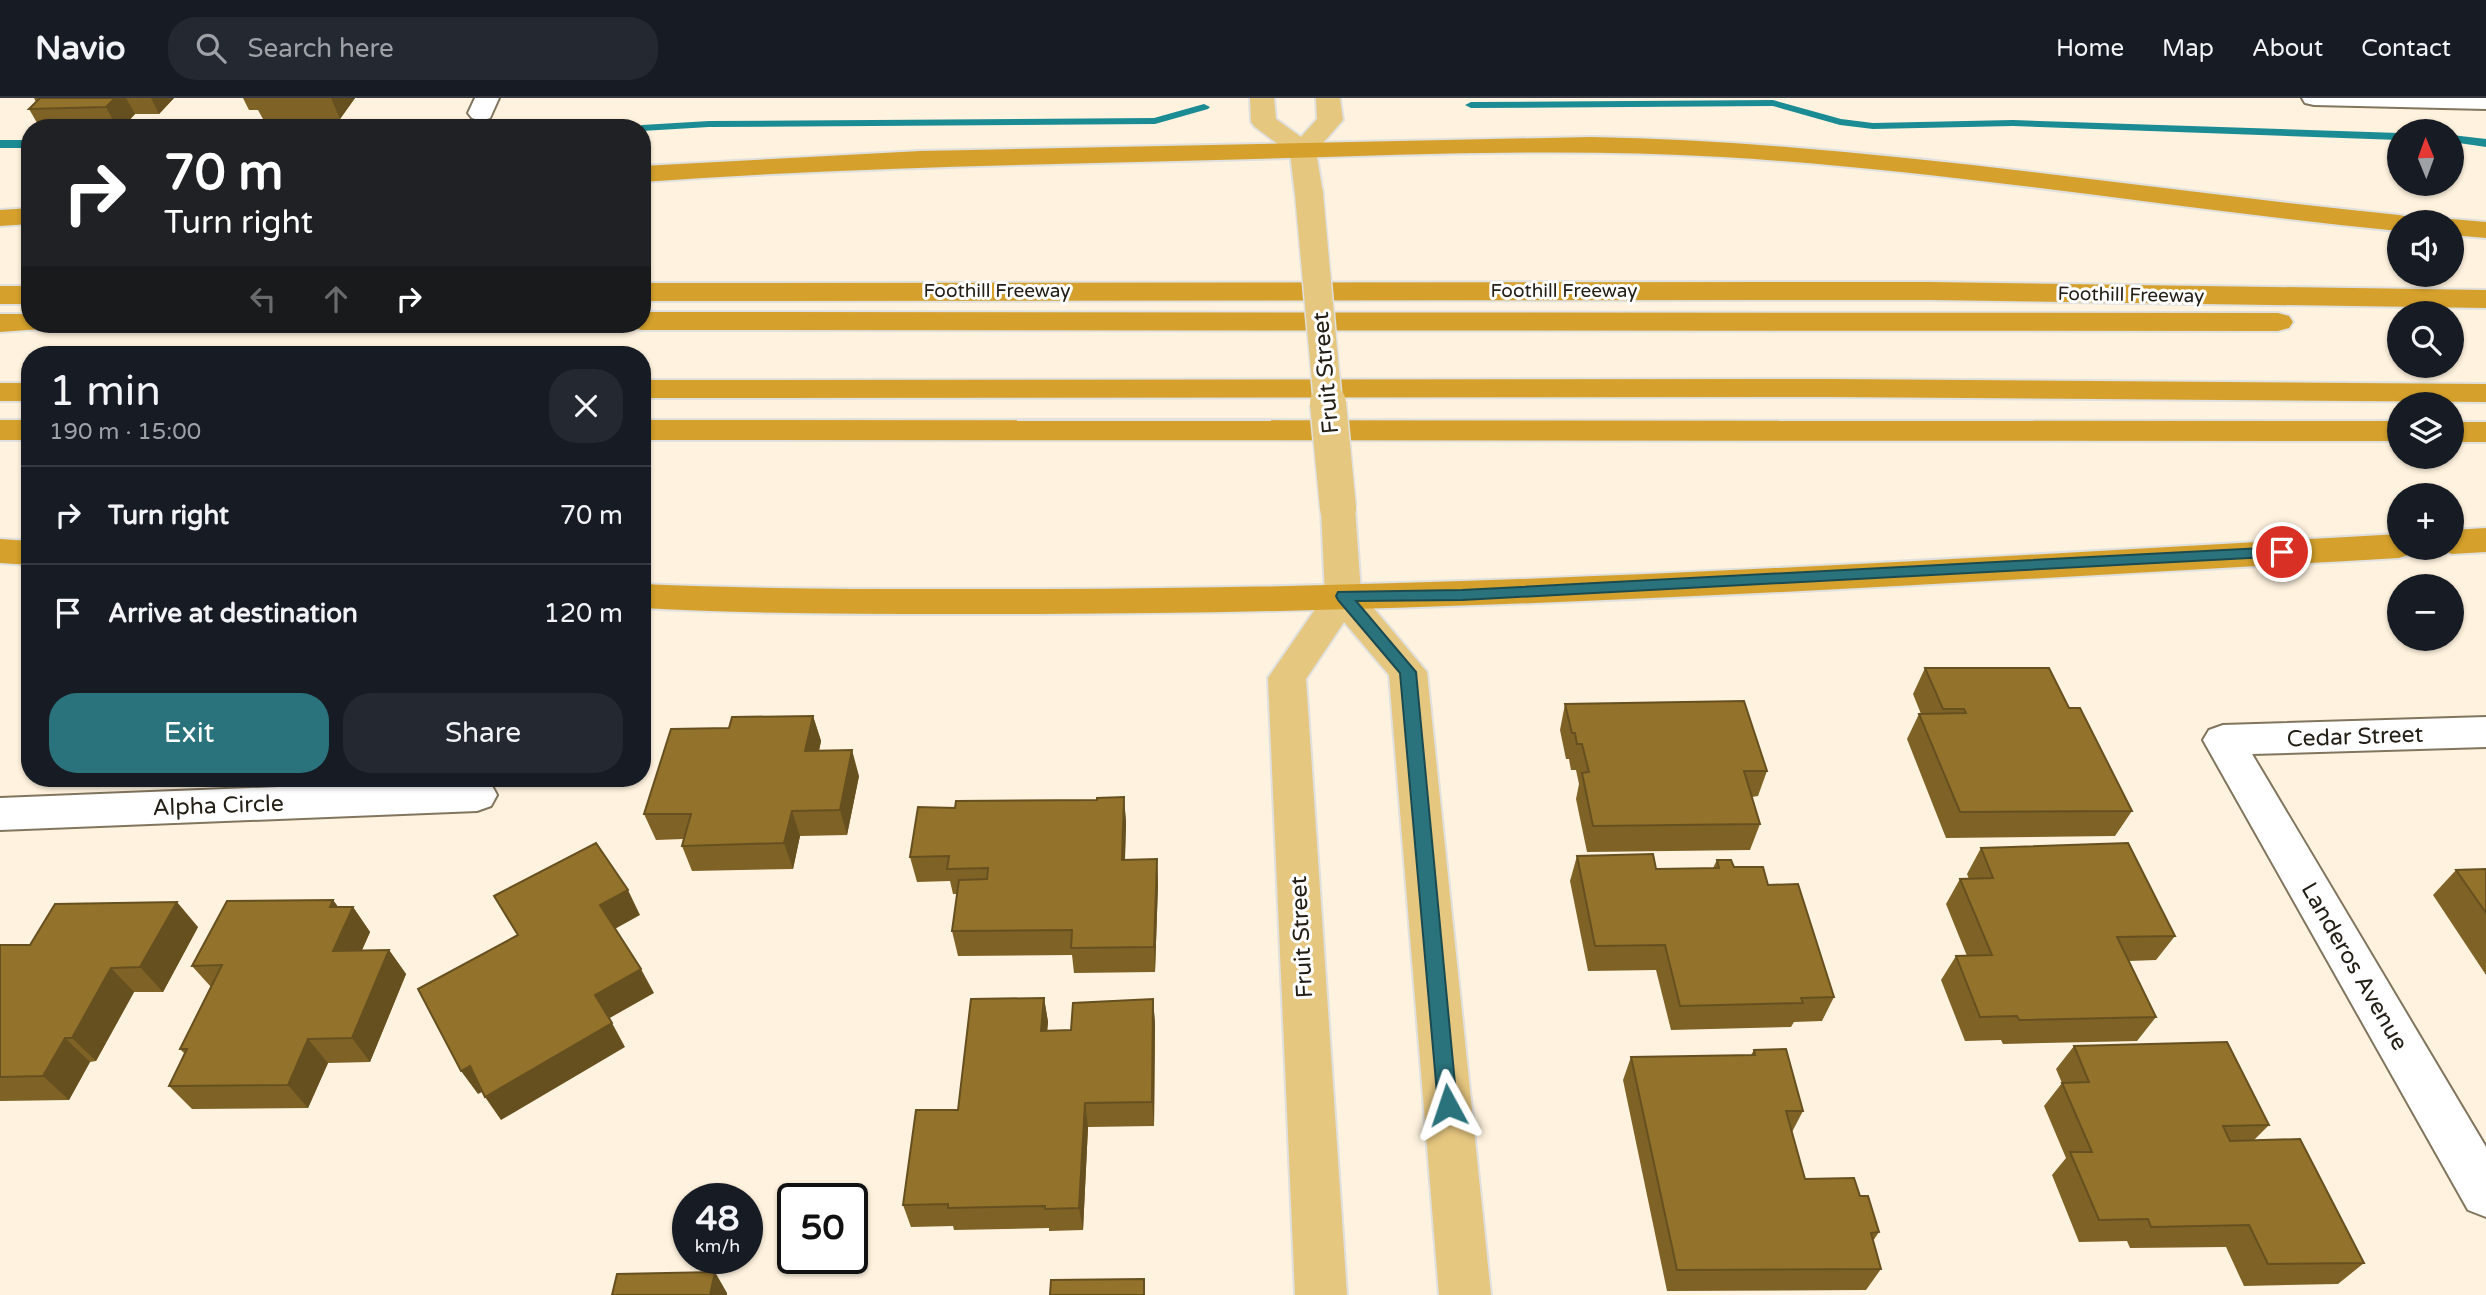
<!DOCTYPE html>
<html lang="en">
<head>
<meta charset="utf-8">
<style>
  body { margin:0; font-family:"Varela Round",sans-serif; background:#242831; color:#f1f3f6; height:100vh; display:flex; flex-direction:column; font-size:26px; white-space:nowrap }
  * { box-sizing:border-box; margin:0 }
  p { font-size:23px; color:#9ea1a6 }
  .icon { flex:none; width:38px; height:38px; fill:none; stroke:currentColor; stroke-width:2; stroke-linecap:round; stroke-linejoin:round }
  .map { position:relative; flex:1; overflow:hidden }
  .sheet { position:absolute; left:21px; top:248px; width:630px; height:441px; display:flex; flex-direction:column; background:#171b24; border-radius:28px; box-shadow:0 2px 5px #0004 }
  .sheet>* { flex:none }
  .guide { position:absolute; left:21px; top:21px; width:630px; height:214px; border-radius:28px; box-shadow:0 2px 5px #0004; background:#202124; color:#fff; overflow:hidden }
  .needle { width:46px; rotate:359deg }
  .fabs { position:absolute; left:2387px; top:21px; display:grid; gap:14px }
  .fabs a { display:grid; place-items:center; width:77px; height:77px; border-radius:50%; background:#171b24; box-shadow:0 2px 5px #0004; font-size:35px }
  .speed { position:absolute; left:672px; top:1085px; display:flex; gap:14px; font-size:35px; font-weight:700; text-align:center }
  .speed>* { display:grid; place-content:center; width:91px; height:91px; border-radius:50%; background:#171b24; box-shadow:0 2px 5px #0004; line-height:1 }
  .speed small { font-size:18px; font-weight:400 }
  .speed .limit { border:4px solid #111; border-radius:10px; background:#fff; color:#111 }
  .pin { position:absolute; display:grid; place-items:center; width:60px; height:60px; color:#fff; margin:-30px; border:4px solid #fff; border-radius:50%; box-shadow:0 2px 7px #0007 }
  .me { position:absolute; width:77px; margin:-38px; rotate:355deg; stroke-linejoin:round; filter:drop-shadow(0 0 5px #0008) }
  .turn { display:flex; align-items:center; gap:24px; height:147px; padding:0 28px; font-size:32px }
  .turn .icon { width:91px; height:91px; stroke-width:2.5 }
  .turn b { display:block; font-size:49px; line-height:60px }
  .lanes { display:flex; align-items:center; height:66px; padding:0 28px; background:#0003; justify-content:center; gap:35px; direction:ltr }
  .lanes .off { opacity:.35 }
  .round { display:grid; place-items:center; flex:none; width:74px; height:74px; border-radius:28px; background:#242831 }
  .overview { display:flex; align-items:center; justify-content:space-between; height:119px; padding:0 28px }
  h1 { font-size:42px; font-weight:600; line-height:52px }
  .cta { display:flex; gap:14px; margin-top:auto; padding:14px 28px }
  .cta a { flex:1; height:80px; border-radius:28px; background:#2a737c; color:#fff; font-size:28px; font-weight:600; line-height:80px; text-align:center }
  .cta a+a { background:#242831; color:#f1f3f6 }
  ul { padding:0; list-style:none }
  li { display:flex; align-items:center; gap:21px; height:98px; padding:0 28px; border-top:2px solid #363941 }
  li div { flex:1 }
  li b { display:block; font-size:26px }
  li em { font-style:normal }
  header { display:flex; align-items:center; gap:42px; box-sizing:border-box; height:98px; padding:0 35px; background:#171b24; border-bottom:2px solid #363941 }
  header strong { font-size:33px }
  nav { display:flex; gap:38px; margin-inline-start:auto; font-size:24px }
  .search { width:490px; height:63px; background:#242831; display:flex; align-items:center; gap:18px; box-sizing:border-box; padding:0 24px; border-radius:28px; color:#9ea1a6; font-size:26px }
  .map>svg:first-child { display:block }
</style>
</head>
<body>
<header>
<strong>Navio</strong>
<div class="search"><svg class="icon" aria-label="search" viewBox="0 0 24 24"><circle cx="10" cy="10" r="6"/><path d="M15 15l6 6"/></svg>Search here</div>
<nav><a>Home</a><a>Map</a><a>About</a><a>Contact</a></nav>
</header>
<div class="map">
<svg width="2486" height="1197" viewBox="0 0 2486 1197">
  <rect width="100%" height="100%" fill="#fff3df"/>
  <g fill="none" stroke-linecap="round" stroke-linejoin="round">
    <!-- stream -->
    <g fill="#1b8b94" fill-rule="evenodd">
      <path d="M1773,2L1841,21L1873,25L2013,22L2399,35V42L2013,28L1873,31L1840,27L1773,8L1471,10L1465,7L1471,4Z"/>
      <path d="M1204,6L1210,9L1208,11L1155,26L709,29L642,33V30H636L642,27L709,23L1154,20Z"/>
      <path d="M2452,37L2486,41V49L2452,44Z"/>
      <rect x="0" y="42" width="30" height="8"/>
    </g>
    <defs>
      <g id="minor">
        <path d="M475,0H499L490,20L481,23L472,20L468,15Z"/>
        <path d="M2302,0H2486V11L2314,7L2305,5Z"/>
        <path d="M2486,619V649L2252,656L2486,1049V1119L2468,1112L2203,642L2209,632L2223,627Z"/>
        <path d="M477,681L491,686L497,697L491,708L477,713L0,732V700Z"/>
      </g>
      <g id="major">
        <path d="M1250,0H1274L1276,21L1301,39L1317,21L1316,0H1340L1343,22L1316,53L1323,96L1319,102L1309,104L1299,102L1295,96L1290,55L1255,29L1251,24Z"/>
        <path d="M1338,399L1350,402L1355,410L1361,495L1427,574L1491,1197H1439L1389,577L1344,524L1306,581L1347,1197H1295L1268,580L1325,497L1321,410L1326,402Z"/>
      </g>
      <g id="highway">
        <path d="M1591,39C1862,44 2130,90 2399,117L2409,119L2412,124H2399V133C2173,111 1948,72 1722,59C1554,49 1385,58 1217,62C1025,67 834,70 642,84V68L920,53Z"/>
        <path d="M30,110V126L0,128V112Z"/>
        <path d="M2452,121L2486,124V140L2452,137V124H2441Z"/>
        <path d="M1930,184L2486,192V210L1930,202L642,203V185Z"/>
        <rect x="0" y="188" width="30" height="18"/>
        <path d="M642,214L2278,215L2289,218L2293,224L2289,230L2278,233L642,232L631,229L629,226H642Z"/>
        <path d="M0,216H30V226H44L41,231L0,234Z"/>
        <path d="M1830,281L2486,286V304L1830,299L642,300V282Z"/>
        <rect x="0" y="285" width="30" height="18"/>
        <rect x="0" y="322" width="30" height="20"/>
        <path d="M642,322L2399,323V343L642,342Z"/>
        <rect x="2452" y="324" width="34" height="20"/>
        <path d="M2486,430V454L2452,456L2438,450H2452V432Z"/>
        <path d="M2399,436V450H2415L2411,456L2399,460C1946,485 1493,515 1040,516C907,516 775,517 642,510V486C778,492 913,491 1049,491C1499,490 1949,461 2399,436Z"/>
        <path d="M0,441L30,443V467L0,465Z"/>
      </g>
    </defs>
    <!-- minor casing -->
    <use href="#minor" stroke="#81755e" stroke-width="4"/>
    <!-- major casing -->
    <use href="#major" stroke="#e0e0df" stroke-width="4"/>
    <!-- highway casing -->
    <use href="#highway" stroke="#e0e0df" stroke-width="4"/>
    <!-- minor -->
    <use href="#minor" fill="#fff" fill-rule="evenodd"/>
    <!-- major -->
    <use href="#major" fill="#e6c780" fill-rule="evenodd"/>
    <!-- highway -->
    <use href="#highway" fill="#d5a12c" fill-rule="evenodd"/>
    <defs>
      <path id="major-bridge-far1" d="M1309,96L1328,306"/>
      <path id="major-bridge" d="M1328,305L1338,410"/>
    </defs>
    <!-- major-bridge-far1 casing -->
    <use href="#major-bridge-far1" stroke="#e0e0df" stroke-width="31" stroke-linecap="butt"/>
    <!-- major-bridge casing -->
    <use href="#major-bridge" stroke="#e0e0df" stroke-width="39" stroke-linecap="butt"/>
    <!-- major-bridge-far1 -->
    <use href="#major-bridge-far1" stroke="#e6c780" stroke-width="28"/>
    <!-- major-bridge -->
    <use href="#major-bridge" stroke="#e6c780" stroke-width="36"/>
  </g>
  <!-- wall -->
  <g fill="#7e6226">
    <path d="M34,0H174L159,16H135L122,30H40L29,11L36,4Z"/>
    <path d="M243,0H355L340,21H263L258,12H249Z"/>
    <path d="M1925,570L2069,610L2132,713L2115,738L1946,740L1907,641L1919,616H1921L1913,596Z"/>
    <path d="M1565,606L1767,673L1758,698L1752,699L1760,726L1750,752L1587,754L1576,701L1579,686L1576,672H1571L1569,661H1566L1560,632Z"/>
    <path d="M813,618L821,643L819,653L859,678L847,737L800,738L793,771L692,773L682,748L683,741L656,742L644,716L729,630Z"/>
    <path d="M1124,699L1126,725L1125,762L1157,761L1158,786L1155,874L1074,875L1072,857L958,858L952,833L957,796H953L950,783L917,784L910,759L955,710L1097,702Z"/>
    <path d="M1981,750L2175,838L2156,862L2129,863L2156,919L2137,943L2003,946L2001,942L1965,943L1941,882L1956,858H1967L1946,806L1960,781H1969L1967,776Z"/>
    <path d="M1577,758L1656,771L1713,770L1717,762L1768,787L1834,899L1822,923L1794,924L1791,929L1671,932L1656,872L1588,873L1570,783Z"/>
    <path d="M2486,771V877L2433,797L2456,772Z"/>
    <path d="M333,802L338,809H353L370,834L362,852H389L406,876L370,964L328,965L308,1010L192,1011L169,988L185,956L180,951L211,889L192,868Z"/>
    <path d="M198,829L163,894H134L96,963L90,964L69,1002L0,1003V847H30Z"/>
    <path d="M1044,900L1048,924L1047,933L1071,932L1153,901L1155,926L1154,1028L1088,1029L1083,1132L1049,1133V1130L954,1132L953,1128L911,1129L903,1107L958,1012Z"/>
    <path d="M2074,948L2269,1027L2254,1042L2364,1165L2338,1186L2244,1188L2226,1149L2130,1150L2127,1143L2079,1144L2052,1077L2066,1060L2044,1008L2062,985L2056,971Z"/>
    <path d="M1754,952L1803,1013L1792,1034L1805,1081L1860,1098L1879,1134L1873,1143L1881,1171L1866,1192L1667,1193L1623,982L1631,959L1751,957Z"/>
  </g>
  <!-- shaded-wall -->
  <g fill="#67501f">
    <path d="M115,0H126L135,16L122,30H117L106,9Z"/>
    <path d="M151,0H174L159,16Z"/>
    <path d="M331,0H355L340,21Z"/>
    <path d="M813,618L821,643L813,679L805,653Z"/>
    <path d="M852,652L859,678L847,737L840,712Z"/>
    <path d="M1124,699L1126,725L1124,787L1122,762Z"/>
    <path d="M792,713L800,738L793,771L784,745Z"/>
    <path d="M1157,761L1158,786L1155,874L1154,849Z"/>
    <path d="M628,792L640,817L613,832L600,807Z"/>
    <path d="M333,802L347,821L353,809L370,834L351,877L333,853L330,809Z"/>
    <path d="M177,804L198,829L163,894L140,869Z"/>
    <path d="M389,852L406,876L370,964L352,940Z"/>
    <path d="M111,870L134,894L96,963L72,940Z"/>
    <path d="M641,871L654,895L608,921L595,897Z"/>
    <path d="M1044,900L1048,924L1045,957L1041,933Z"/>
    <path d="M1153,901L1155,926L1154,1028L1152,1004Z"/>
    <path d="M612,925L625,949L501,1022L485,999Z"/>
    <path d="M65,940L90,964L69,1002L43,978Z"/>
    <path d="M308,941L328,965L308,1010L288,987Z"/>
    <path d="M470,968L486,992L478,996L461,973Z"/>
    <path d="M1085,1005L1088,1029L1083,1132L1079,1110Z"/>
    <path d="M715,1174L727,1195V1197H710Z"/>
  </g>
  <!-- building -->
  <g fill="#93722c" stroke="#67501f" stroke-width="2">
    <path d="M40,0H115L106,9L29,11Z"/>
    <path d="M1925,570H2049L2069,610H2080L2132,713L1960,714L1919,616L1966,615L1964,611H1943Z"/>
    <path d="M1744,603L1767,673H1744L1760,726L1593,728L1582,675L1589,674L1582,646H1577L1575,635H1572L1565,606Z"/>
    <path d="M813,618L805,653L852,652L840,712L792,713L784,745L682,748L691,716H644L671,631L729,630L732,619Z"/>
    <path d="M1124,699L1122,762L1157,761L1154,849L1071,850L1072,832L952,833L959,782L987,781L988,770L947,771L949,758L910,759L918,709L955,710L956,703L1097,702V700Z"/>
    <path d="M596,745L628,792L600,807L641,871L595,897L612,925L485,999L470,968L461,973L418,891L518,837L494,798Z"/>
    <path d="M2128,745L2175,838L2117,839L2156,919L2019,922L2017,918L1980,919L1956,858L1992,857L1960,781L1993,780L1981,750Z"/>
    <path d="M1653,756L1656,771L1719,770L1717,762H1731L1734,769H1763L1768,787L1798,786L1834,899L1801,900L1803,905L1680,908L1665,847L1595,848L1577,758Z"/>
    <path d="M2486,771V815L2456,772Z"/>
    <path d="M333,802L330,809H353L333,853L389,852L352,940L308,941L288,987L169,988L187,951H180L222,867L192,868L227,803Z"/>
    <path d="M177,804L140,869L111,870L72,940H65L43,978L0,979V847H30L55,806Z"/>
    <path d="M1044,900L1041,933L1071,932L1073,905L1153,901L1152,1004L1085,1005L1079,1110L1045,1111V1108L948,1110V1106L903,1107L916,1012H958L971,901Z"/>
    <path d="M2227,944L2269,1027L2223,1028L2230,1043L2300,1041L2364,1165L2268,1166L2249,1127L2151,1129L2148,1121L2099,1122L2070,1054H2092L2062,985L2089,984L2074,948Z"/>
    <path d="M1786,951L1803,1013H1786L1805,1081L1854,1080L1860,1098H1868L1879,1134L1871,1135L1881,1171L1677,1172L1631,959L1755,957L1754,952Z"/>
    <path d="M715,1174L710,1197H612L617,1176Z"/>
    <path d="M1144,1181V1197H1050L1051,1182Z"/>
  </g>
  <!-- route -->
  <path fill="#2a737c" stroke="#1b4b51" stroke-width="2" d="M2282,449L2287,451L2290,454L2287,458L1462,502L1356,503L1416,574L1457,1007L1455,1014L1448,1016L1441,1014L1438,1007L1400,575L1338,502L1336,498L1338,494L1462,492Z"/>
  <g text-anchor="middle" stroke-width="6" stroke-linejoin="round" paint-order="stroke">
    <!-- far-street labels -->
    <g font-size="19" fill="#252017" stroke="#fff">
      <text x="997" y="199">Foothill Freeway</text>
      <text x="1564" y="199">Foothill Freeway</text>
      <text transform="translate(2131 196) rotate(1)" y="7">Foothill Freeway</text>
    </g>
    <!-- street labels -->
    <g font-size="23" fill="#252017" stroke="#fff">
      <text transform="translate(1325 275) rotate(-95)" y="8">Fruit Street</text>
      <text transform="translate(2355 638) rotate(-2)" y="8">Cedar Street</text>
      <text transform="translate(218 707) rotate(-2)" y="8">Alpha Circle</text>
      <text transform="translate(1301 839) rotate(-93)" y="8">Fruit Street</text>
      <text transform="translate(2355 868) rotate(60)" y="8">Landeros Avenue</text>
    </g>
  </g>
</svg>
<div class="fabs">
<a><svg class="needle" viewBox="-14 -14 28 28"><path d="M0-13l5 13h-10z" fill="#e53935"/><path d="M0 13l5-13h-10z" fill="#9ea1a6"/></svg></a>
<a><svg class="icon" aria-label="sound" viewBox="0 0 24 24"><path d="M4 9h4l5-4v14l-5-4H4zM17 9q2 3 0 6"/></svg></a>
<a><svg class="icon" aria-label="search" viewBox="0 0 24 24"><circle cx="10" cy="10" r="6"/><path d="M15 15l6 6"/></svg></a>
<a><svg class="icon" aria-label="layers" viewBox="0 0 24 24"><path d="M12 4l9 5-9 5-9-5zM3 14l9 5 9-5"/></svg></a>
<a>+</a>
<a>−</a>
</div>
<div class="speed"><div>48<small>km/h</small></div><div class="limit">50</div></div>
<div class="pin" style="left:2282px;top:454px;background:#d93025"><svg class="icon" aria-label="arrive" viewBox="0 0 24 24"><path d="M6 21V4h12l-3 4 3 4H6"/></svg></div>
<svg class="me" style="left:1448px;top:1007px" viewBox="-20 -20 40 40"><path d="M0-17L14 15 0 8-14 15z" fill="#2a737c" stroke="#fff" stroke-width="4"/></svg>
<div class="guide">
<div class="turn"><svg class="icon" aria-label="right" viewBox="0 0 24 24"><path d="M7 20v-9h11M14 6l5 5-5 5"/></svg><div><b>70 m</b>Turn right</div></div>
<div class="lanes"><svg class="icon off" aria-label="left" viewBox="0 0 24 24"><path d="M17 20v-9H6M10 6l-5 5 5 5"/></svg><svg class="icon off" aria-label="ahead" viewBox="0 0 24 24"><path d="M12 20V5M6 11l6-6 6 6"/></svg><svg class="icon" aria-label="right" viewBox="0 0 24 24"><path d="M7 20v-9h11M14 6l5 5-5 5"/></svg></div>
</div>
<section class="sheet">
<div class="overview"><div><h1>1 min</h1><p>190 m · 15:00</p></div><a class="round"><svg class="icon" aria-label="close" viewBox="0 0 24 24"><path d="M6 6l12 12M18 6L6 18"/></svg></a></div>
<ul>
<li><svg class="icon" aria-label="right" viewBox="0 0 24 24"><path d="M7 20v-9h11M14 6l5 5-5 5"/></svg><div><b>Turn right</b></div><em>70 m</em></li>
<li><svg class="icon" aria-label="arrive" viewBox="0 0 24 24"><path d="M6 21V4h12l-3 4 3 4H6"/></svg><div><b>Arrive at destination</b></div><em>120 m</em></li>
</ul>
<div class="cta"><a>Exit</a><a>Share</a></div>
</section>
</div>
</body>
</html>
